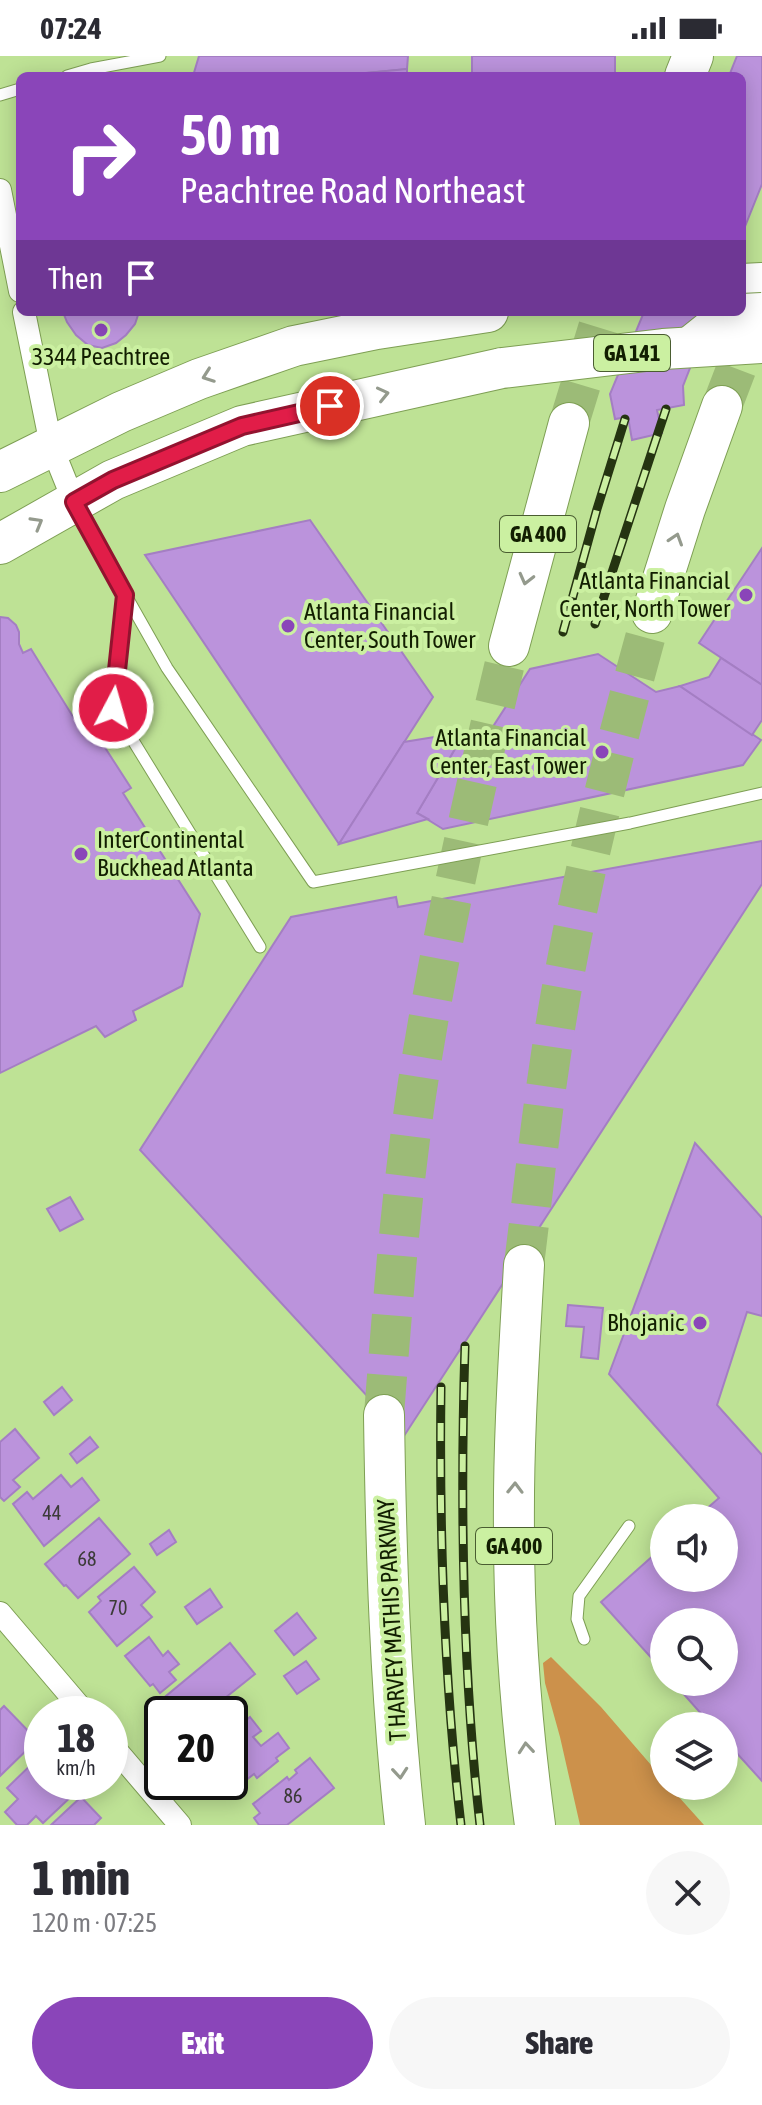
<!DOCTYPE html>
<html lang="en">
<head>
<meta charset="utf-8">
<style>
  body { margin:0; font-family:"Asap Condensed",sans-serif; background:#f7f7f7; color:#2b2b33; height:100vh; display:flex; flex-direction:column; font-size:30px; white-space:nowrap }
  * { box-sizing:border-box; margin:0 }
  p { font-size:26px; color:#7c7c81 }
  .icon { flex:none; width:44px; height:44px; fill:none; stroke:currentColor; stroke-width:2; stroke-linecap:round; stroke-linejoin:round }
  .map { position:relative; height:1769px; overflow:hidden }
  .drawer { display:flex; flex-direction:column; background:#fff; flex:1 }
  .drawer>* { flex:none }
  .hud { position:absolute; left:16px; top:16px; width:730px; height:244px; border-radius:12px; box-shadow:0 4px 20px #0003; background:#8a45b9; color:#fff; overflow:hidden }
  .tools { position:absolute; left:650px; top:1448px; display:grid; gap:16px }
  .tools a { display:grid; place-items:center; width:88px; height:88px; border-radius:50%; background:#fff; box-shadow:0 4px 20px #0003; font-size:40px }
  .speed { position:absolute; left:24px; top:1640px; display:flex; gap:16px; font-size:40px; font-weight:700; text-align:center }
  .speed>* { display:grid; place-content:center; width:104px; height:104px; border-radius:50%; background:#fff; box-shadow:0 4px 20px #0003; line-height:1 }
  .speed small { font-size:20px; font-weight:400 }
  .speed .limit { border:4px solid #111; border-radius:12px; background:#fff; color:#111 }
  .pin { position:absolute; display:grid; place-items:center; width:68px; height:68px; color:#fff; margin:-34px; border:4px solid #fff; border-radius:50%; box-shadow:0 2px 8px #0007 }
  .me { position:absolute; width:88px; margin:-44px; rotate:6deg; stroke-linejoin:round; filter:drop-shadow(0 0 6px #0008) }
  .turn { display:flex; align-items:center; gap:28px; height:168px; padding:0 32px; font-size:36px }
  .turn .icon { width:104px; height:104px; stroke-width:2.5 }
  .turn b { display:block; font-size:56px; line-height:68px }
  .then { display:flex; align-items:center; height:76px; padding:0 32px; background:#0003; gap:16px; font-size:30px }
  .round { display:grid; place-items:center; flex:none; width:84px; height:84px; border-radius:42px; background:#f7f7f7 }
  .summary { display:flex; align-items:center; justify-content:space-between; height:136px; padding:0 32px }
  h1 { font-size:48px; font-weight:800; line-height:60px }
  .cta { display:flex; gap:16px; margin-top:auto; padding:16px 32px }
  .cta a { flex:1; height:92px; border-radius:48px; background:#8a45b9; color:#fff; font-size:32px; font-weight:800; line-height:92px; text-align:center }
  .cta a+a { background:#f7f7f7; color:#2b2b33 }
  .status { display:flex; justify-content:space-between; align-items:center; height:56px; padding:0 40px; background:#fff; direction:ltr }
  .status svg { height:22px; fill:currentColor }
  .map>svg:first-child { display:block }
</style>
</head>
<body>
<div class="status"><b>07:24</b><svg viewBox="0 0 49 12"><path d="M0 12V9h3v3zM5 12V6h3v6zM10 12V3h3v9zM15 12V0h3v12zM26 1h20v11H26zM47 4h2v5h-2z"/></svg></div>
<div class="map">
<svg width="762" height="1769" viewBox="0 0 762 1769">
  <rect width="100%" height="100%" fill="#bee295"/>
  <!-- forest -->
  <path fill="#cc914b" d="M551,1601L601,1651L664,1724V1730H669L704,1769H580L560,1681L545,1627L543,1607Z"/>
  <!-- building -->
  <g fill="#bb93dc" stroke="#a47ec3" stroke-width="2">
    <path d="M199,0H408L407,13L337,20H193Z"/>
    <rect x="472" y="0" width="143" height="20"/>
    <path d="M737,0H762V128L742,178V20H729Z"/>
    <path d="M407,13V20H337L344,19Z"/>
    <path d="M63,256H139L135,268L126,279L116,287L102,292L88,289L76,279L67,266Z"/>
    <path d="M644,256H712L683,330L684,349L657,354L662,377L632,384L628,361L615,363L610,338Z"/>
    <path d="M310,464L433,641L339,788L145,499Z"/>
    <path d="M762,492V629L699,587Z"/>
    <path d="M0,561L8,562L16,569L19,576V588L23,597L31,593L75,664L84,659L131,732L123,737L200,858L182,930L133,955L136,964L105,981L96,970L0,1017Z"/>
    <path d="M598,598L656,636L680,630L761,684L743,709L443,773L417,757L465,676L492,672L530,613Z"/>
    <path d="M721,602L762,629V664L752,679L680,630L709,621Z"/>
    <path d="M465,676L417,757L428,763L339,788L404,686Z"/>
    <path d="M762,785V828L404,1380L140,1094L291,861L396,841L398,851Z"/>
    <path d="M695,1087L762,1162V1260L747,1256L717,1349L762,1399V1725L724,1683V1670H712L673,1626H724V1566H664V1616L601,1546L664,1490V1522H724V1462H696L719,1442L609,1318Z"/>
    <path d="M70,1141L83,1163L60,1175L47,1153Z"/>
    <path d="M568,1249L603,1252L598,1303L581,1301L584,1271L566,1270Z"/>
    <path d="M62,1331L72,1344L54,1359L44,1346Z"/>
    <path d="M15,1373L39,1402L13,1424L20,1431L4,1445L0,1441V1386Z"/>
    <path d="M90,1381L98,1391L77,1407L70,1398Z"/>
    <path d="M61,1419L71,1431L82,1422L99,1444L44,1490L13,1448L27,1436L33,1443Z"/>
    <path d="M99,1462L130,1498L78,1542L66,1529L64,1530L45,1508Z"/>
    <path d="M169,1474L176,1486L157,1499L150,1488Z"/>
    <path d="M134,1511L155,1536L141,1549L152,1561L117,1590L89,1556L101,1545L98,1541Z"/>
    <path d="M210,1533L222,1551L197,1568L185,1551Z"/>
    <path d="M297,1557L316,1582L294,1599L275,1575Z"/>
    <path d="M149,1581L163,1600L168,1595L179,1608L169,1616L176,1624L160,1637L153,1628L150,1630L125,1600Z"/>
    <path d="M230,1587L255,1618L205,1658H171L160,1645Z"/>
    <path d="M306,1605L319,1623L297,1638L284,1620Z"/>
    <path d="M4,1650L37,1684L0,1720V1654Z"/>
    <path d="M250,1661L261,1675L253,1681L261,1690L278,1677L289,1692L276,1702L278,1705L257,1722L254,1718L232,1735L225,1726H230V1677Z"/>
    <path d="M40,1700L42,1703V1726H68L66,1728L75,1737L43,1767L36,1760L27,1769H17L5,1756L18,1743L7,1732Z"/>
    <path d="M310,1702L334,1732L287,1769H259L254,1762L260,1757L253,1748L287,1721L289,1724L297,1717L295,1714Z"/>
    <path d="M81,1741L101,1762L94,1769H51Z"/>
  </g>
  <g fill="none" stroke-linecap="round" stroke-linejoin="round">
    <!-- highway-tunnel -->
    <g stroke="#9cbb77" stroke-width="40" stroke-dasharray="40 20" stroke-linecap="butt">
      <path d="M722,350L758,256"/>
      <path d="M569,367L603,256"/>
      <path d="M524,1209C535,1118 545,1027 561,937C584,809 617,683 652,557"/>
      <path d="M384,1359C392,1255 400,1150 415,1046C438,892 473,741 509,590"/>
    </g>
    <defs>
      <g id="lane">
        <path d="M67,20L91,13L160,0"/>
        <path d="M0,39L20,33"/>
        <path d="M77,453L167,612L313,826L630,767L762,737"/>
        <path d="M125,539L113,652L260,891"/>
        <path d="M584,1583L577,1563L579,1540L629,1470"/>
      </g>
      <g id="street">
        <path d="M0,134L20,235"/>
        <path d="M24,256L51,389L74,446"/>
        <path d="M0,1557L86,1658"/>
        <path d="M110,1687L180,1769"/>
      </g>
      <g id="highway">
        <path d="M685,20L693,0"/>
        <path d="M742,228L762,227"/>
        <path d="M0,416L121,356L199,323L294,290L377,273L488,256"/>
        <path d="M0,488L113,424L242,370L502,312"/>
        <path d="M652,557L685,453L722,350"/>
        <path d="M509,590L569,367"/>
        <path d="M524,1209C519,1299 513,1388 514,1477C514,1574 522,1673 535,1769"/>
        <path d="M384,1359C386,1496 390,1633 405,1769"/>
      </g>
    </defs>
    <!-- lane casing -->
    <use href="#lane" stroke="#7e9f54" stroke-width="13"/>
    <!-- street casing -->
    <use href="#street" stroke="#7e9f54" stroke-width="24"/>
    <!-- highway casing -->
    <use href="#highway" stroke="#7e9f54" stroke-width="42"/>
    <!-- lane -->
    <use href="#lane" stroke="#fff" stroke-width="11"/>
    <!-- street -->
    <use href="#street" stroke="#fff" stroke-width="22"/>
    <!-- highway -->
    <use href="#highway" stroke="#fff" stroke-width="40"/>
    <defs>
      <g id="rail">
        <path d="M595,568L666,353"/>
        <path d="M563,576L597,453L625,363"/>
        <path d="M465,1290C460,1450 462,1610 480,1769"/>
        <path d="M441,1331C439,1477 444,1623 461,1769"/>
      </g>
    </defs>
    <!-- rail casing -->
    <use href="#rail" stroke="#253411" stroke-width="9"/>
    <!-- rail -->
    <use href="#rail" stroke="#cbf0a1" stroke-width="6" stroke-dasharray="18" stroke-linecap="butt"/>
    <defs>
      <g id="primary-bridge">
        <path d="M742,255L762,254"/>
        <path d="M684,292L729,256"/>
      </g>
      <path id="highway-bridge" d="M502,312L663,293L762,287"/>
    </defs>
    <!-- primary-bridge casing -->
    <use href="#primary-bridge" stroke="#7e9f54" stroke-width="36" stroke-linecap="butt"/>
    <!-- highway-bridge casing -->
    <use href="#highway-bridge" stroke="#7e9f54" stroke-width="42" stroke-linecap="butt"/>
    <!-- primary-bridge -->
    <use href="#primary-bridge" stroke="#fff" stroke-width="34"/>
    <!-- highway-bridge -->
    <use href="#highway-bridge" stroke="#fff" stroke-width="40"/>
  </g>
  <!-- one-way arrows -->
  <defs><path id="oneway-chevron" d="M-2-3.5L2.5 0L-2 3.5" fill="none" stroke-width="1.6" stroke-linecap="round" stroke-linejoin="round" transform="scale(2)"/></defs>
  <g stroke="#949a8d">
    <use href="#oneway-chevron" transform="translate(208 320) rotate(160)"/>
    <use href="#oneway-chevron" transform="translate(383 338) rotate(-13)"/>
    <use href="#oneway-chevron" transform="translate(37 467) rotate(-30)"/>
    <use href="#oneway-chevron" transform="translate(676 483) rotate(-72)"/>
    <use href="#oneway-chevron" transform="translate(526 523) rotate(104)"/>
    <use href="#oneway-chevron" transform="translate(515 1432) rotate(-89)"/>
    <use href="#oneway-chevron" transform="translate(526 1692) rotate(-95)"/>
    <use href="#oneway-chevron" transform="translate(400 1717) rotate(85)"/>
  </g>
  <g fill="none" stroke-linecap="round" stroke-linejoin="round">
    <defs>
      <path id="route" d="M113,652L125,539L74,446L113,424L242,370L330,350"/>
    </defs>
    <!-- route casing -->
    <use href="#route" stroke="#92132f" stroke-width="20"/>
    <!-- route -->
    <use href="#route" stroke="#e11d48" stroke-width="14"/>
  </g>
  <!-- markers -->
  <g fill="#8a45b9" stroke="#cbf0a1" stroke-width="3">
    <circle cx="101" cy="274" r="8"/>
    <circle cx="746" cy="539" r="8"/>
    <circle cx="288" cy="570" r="8"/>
    <circle cx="602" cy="696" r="8"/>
    <circle cx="81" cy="798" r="8"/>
    <circle cx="700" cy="1267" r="8"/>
  </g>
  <g text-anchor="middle" stroke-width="8" stroke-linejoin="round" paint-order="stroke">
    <!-- number labels -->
    <g font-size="20" fill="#3c3b38">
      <text x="52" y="1464">44</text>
      <text x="87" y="1510">68</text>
      <text x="118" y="1559">70</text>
      <text x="293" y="1747">86</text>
    </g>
    <!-- shield labels -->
    <g fill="#cbf0a1" stroke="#4a5d31" stroke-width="2">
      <rect x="594" y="279" width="76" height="36" rx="6"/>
      <rect x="500" y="460" width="76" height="36" rx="6"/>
      <rect x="476" y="1472" width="76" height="36" rx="6"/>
    </g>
    <g font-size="22" font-weight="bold" fill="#121e01">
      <text x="632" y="305">GA 141</text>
      <text x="538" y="486">GA 400</text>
      <text x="514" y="1498">GA 400</text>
    </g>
    <!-- poi labels -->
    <g font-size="24" fill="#121e01" stroke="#cbf0a1" text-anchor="end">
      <text x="101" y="309" text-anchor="middle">3344 Peachtree</text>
      <text x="730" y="533">Atlanta Financial<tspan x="730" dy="28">Center, North Tower</tspan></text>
      <text x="304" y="564" text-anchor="start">Atlanta Financial<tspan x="304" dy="28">Center, South Tower</tspan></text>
      <text x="586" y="690">Atlanta Financial<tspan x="586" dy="28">Center, East Tower</tspan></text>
      <text x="97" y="792" text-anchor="start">InterContinental<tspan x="97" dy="28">Buckhead Atlanta</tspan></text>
      <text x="684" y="1275">Bhojanic</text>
    </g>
    <!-- street labels -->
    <g font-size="24" fill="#121e01" stroke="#cbf0a1">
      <text transform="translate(392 1564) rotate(-93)" y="8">T HARVEY MATHIS PARKWAY</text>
    </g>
  </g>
</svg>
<div class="tools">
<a><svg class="icon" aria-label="sound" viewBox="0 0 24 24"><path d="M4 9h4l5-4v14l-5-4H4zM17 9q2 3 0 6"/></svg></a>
<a><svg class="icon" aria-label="search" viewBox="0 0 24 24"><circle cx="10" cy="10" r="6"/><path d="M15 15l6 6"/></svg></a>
<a><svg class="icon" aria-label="layers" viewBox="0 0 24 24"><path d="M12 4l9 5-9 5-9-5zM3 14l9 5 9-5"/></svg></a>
</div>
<div class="speed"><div>18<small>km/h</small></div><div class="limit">20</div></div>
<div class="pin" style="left:330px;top:350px;background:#d93025"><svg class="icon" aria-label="arrive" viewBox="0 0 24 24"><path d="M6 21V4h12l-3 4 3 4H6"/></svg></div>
<svg class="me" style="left:113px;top:652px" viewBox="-20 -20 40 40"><circle r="17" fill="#e11d48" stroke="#fff" stroke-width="3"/><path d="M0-11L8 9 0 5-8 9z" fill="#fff"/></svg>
<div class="hud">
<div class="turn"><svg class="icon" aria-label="right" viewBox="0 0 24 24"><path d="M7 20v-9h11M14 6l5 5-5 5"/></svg><div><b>50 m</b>Peachtree Road Northeast</div></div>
<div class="then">Then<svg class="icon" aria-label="arrive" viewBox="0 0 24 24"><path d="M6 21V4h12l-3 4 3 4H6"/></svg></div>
</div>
</div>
<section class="drawer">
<div class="summary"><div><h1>1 min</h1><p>120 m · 07:25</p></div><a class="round"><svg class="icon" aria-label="close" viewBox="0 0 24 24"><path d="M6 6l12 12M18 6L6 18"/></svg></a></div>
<div class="cta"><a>Exit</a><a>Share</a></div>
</section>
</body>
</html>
